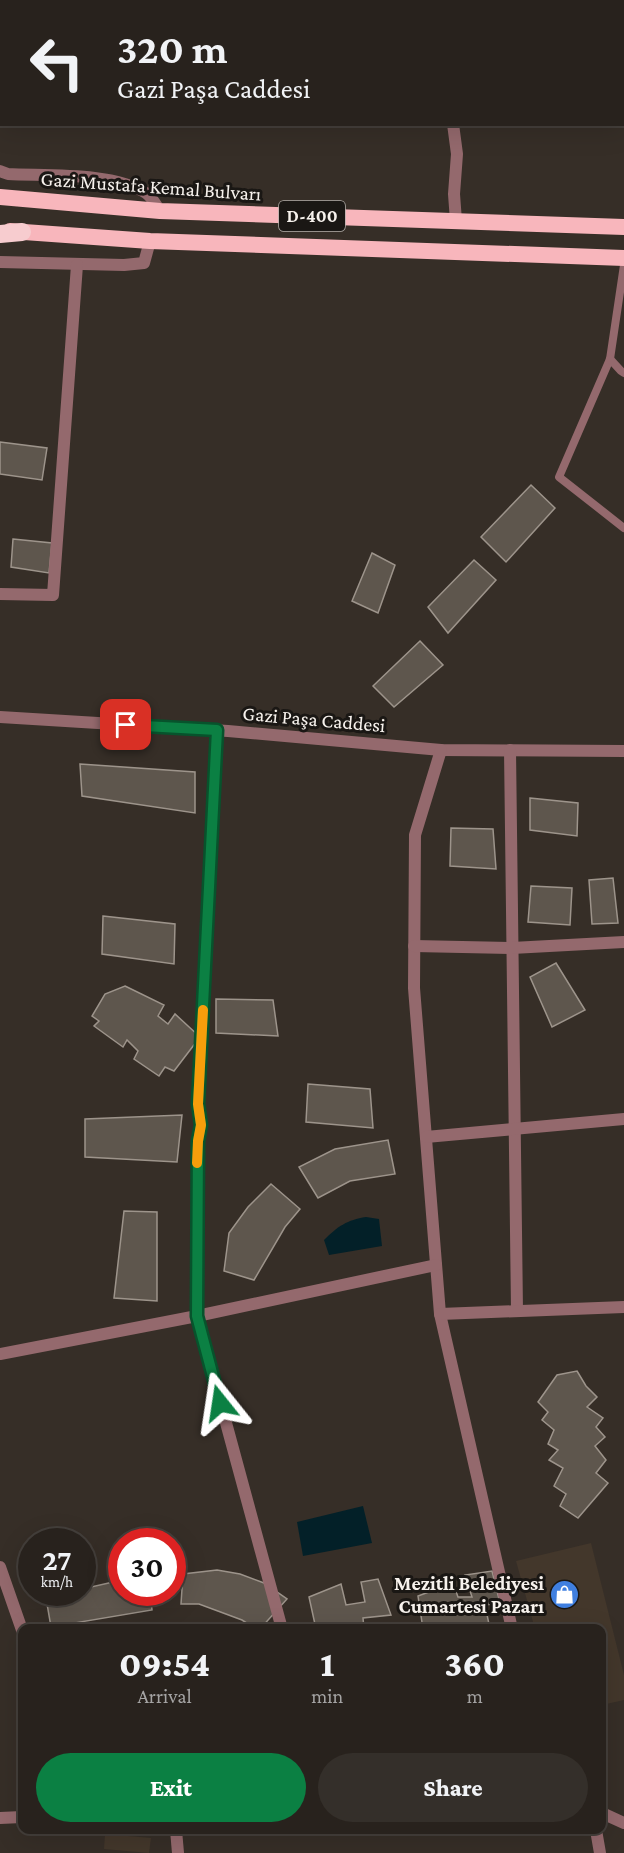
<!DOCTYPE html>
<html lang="en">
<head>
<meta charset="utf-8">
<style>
  body { margin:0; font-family:"Crimson Pro",serif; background:#342f2a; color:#f1f3f6; height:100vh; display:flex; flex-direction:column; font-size:22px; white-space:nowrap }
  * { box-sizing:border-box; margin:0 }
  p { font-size:20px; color:#a5a4a4 }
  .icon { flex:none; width:33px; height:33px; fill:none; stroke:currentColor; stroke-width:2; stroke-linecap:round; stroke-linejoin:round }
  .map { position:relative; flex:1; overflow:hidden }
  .panel { position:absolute; left:18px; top:1624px; width:588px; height:210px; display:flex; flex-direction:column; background:#28221d; border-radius:12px; box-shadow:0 6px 24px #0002,0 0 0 2px #443f3b }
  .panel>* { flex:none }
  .hud { position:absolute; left:0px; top:0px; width:624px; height:126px; box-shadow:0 6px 24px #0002,0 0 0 2px #443f3b; background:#28221d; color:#f1f3f6; overflow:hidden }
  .speed { position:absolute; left:18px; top:1528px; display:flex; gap:12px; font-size:30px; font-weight:700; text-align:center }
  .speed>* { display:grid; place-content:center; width:78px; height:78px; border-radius:50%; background:#28221d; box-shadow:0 6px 24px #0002,0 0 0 2px #443f3b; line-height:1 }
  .speed small { font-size:15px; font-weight:400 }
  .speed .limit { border:9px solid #d22; background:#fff; color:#111 }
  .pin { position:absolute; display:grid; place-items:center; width:51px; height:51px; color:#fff; margin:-26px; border-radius:12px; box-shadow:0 3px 9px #0006 }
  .me { position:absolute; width:66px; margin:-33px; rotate:345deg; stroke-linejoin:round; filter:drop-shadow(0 0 4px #0008) }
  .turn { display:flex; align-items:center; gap:21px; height:126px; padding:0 18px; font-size:27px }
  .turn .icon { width:78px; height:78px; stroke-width:2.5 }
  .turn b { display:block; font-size:42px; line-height:51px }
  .eta { display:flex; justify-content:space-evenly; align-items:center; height:102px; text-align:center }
  .eta b { font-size:36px; font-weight:800; line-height:42px }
  .cta { display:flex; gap:12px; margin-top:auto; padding:12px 18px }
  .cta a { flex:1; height:69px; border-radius:36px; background:#0b8043; color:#fff; font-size:24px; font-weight:800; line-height:69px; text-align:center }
  .cta a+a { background:#342f2a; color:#f1f3f6 }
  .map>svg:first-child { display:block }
</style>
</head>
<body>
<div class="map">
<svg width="624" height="1853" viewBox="0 0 624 1853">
  <rect width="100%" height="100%" fill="#362e27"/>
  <!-- built -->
  <g fill="#43372b">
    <path d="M591,1543L624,1675V1700L602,1705V1629H535L516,1561Z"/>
    <path d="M105,1834L151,1838L149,1853L104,1849Z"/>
  </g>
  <!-- water -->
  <g fill="#032028">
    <path d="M366,1217L379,1219L382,1246L329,1255L324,1240C338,1226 347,1220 366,1217Z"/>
    <path d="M363,1506L372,1543L303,1556L297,1522Z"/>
  </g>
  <!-- building -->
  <g fill="#5e564d" stroke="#9d948b" stroke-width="1.5">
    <path d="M0,0H197V2H2V111H0Z"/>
    <path d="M0,442L47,448L42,480L0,474Z"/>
    <path d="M531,485L555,508L506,562L481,537Z"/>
    <path d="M13,539L52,543L49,573L11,567Z"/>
    <path d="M372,553L395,565L378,613L352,601Z"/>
    <path d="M474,560L496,580L448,633L428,607Z"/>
    <path d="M420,641L443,665L394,707L373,686Z"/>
    <path d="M80,764L195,772V813L82,796Z"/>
    <path d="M530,798L578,803L577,836L530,830Z"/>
    <path d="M451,828L493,829L496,869L450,866Z"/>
    <path d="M613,878L618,923L592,924L589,880Z"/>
    <path d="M531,886L572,888L570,925L528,922Z"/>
    <path d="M103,916L175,924L174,964L102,954Z"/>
    <path d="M556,963L585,1010L552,1027L530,977Z"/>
    <path d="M125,986L164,1005L158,1016L168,1024L175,1014L200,1037L174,1071L165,1067L159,1076L134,1059L138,1051L127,1040L123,1047L94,1026L99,1021L92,1016L105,994Z"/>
    <path d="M216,999L273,1000L278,1036L216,1033Z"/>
    <path d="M308,1084L370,1089L373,1128L306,1122Z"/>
    <path d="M182,1115L177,1162L85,1157V1119Z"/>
    <path d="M388,1140L395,1174L350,1181L318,1198L299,1167L335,1149Z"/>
    <path d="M271,1184L300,1209L285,1227L254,1280L224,1271L229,1233L248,1207Z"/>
    <path d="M124,1211L157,1212V1301L114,1298Z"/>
    <path d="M577,1371L586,1386L597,1397L587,1407L603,1418L596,1427L605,1437L595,1446L606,1460L596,1473L608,1483L578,1518L560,1506L566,1494L554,1486L563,1468L549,1460L558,1450L548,1444L554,1430L542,1420L548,1412L538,1402L557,1375Z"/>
    <path d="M217,1570L240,1574L264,1583L287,1599L260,1629H256L242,1620L199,1604H181L183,1574Z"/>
    <path d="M492,1571L500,1603L485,1605L490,1629H423L418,1596L453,1583L458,1597H472L465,1575Z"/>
    <path d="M378,1579L391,1615L363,1618L364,1629H316L309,1597L341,1584L346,1605L365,1602L361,1582Z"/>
    <path d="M122,1580V1593H150L152,1610L51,1627L46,1598L66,1593H82V1589Z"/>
  </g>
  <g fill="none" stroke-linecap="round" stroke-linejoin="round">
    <!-- service -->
    <g stroke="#94696d" stroke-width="8">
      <path d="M624,265L610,359L559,477L624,528"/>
      <path d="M610,359L621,371L624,373"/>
    </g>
    <!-- minor -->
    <g stroke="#94696d" stroke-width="12">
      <path d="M418,0V2"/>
      <path d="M453,124L457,154L454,194L456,221"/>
      <path d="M0,262L124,265L144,263L150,241"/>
      <path d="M0,594L53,595L77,265"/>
      <path d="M0,717L228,731L441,750L624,751"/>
      <path d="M217,730L198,1104L201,1125L198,1141L197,1316L282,1629"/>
      <path d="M441,750L415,835L414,988L440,1314L512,1629"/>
      <path d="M510,750L517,1311"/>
      <path d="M414,946L512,948L624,942"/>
      <path d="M426,1137L624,1119"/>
      <path d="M440,1314L624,1307"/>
      <path d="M0,1354L197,1316L436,1265"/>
      <path d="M0,1567L22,1630"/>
      <path d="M602,1813L624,1823"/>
      <path d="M0,1818L22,1817"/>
      <path d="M176,1830L178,1853"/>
      <path d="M596,1830L600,1853"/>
    </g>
    <!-- tertiary -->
    <path stroke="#94696d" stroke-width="12" d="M0,171L8,174C47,176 113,172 146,193C152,197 156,205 160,211"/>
    <!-- trunk -->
    <g stroke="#f8b6bc" stroke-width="16">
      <path d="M0,197L160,211L624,227"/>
      <path d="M10,231L150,241L624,258"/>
    </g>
    <!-- motorway -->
    <path stroke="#f7cccf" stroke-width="18" d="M0,234L22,232"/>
  </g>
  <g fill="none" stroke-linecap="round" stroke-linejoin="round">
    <defs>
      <path id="route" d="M126,725L217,730L198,1104L201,1125L198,1141L197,1316L220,1403"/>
    </defs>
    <!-- route casing -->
    <use href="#route" stroke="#07532c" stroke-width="15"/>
    <!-- route -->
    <use href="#route" stroke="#0b8043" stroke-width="10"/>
    <!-- slow -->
    <path stroke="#f59e0b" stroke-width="10" d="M197,1163L198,1141L201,1125L198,1104L203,1010"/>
  </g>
  <!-- icons -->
  <defs>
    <symbol id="shop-disc" viewBox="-11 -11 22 22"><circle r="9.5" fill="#3f7fe0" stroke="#1a1714"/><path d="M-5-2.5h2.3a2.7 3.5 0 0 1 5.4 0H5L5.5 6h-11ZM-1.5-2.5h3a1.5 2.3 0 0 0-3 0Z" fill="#fff"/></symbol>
  </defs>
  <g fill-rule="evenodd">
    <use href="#shop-disc" x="548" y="1578" width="33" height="33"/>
  </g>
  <g text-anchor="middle" stroke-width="6" stroke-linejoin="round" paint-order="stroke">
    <!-- shield labels -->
    <rect fill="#1a1714" stroke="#b5b0ac" stroke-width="1.5" x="279" y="201" width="66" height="30" rx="4.5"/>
    <g font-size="18" font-weight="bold" fill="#f7f2ed">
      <text x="312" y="222">D-400</text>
    </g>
    <!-- street labels -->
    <g font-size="20" fill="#f7f2ed" stroke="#1a1714">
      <text transform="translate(151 186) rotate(4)" y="7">Gazi Mustafa Kemal Bulvarı</text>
      <text transform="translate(314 719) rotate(5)" y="7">Gazi Paşa Caddesi</text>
    </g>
    <!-- poi labels -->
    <g font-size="20" font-weight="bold" fill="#f7f2ed" stroke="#1a1714" text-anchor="end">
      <text x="544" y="1590">Mezitli Belediyesi<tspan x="544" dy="23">Cumartesi Pazarı</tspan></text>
    </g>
  </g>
</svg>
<div class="speed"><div>27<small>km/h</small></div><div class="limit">30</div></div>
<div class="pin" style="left:126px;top:725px;background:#d93025"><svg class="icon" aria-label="arrive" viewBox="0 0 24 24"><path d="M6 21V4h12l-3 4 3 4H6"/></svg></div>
<svg class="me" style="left:220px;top:1403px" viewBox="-20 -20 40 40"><path d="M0-17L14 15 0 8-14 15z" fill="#0b8043" stroke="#fff" stroke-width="4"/></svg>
<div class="hud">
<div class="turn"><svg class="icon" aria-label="left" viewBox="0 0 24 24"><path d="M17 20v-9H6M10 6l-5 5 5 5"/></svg><div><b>320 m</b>Gazi Paşa Caddesi</div></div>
</div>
<section class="panel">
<div class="eta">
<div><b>09:54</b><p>Arrival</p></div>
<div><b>1</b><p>min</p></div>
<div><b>360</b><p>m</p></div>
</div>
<div class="cta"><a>Exit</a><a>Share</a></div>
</section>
</div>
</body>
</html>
